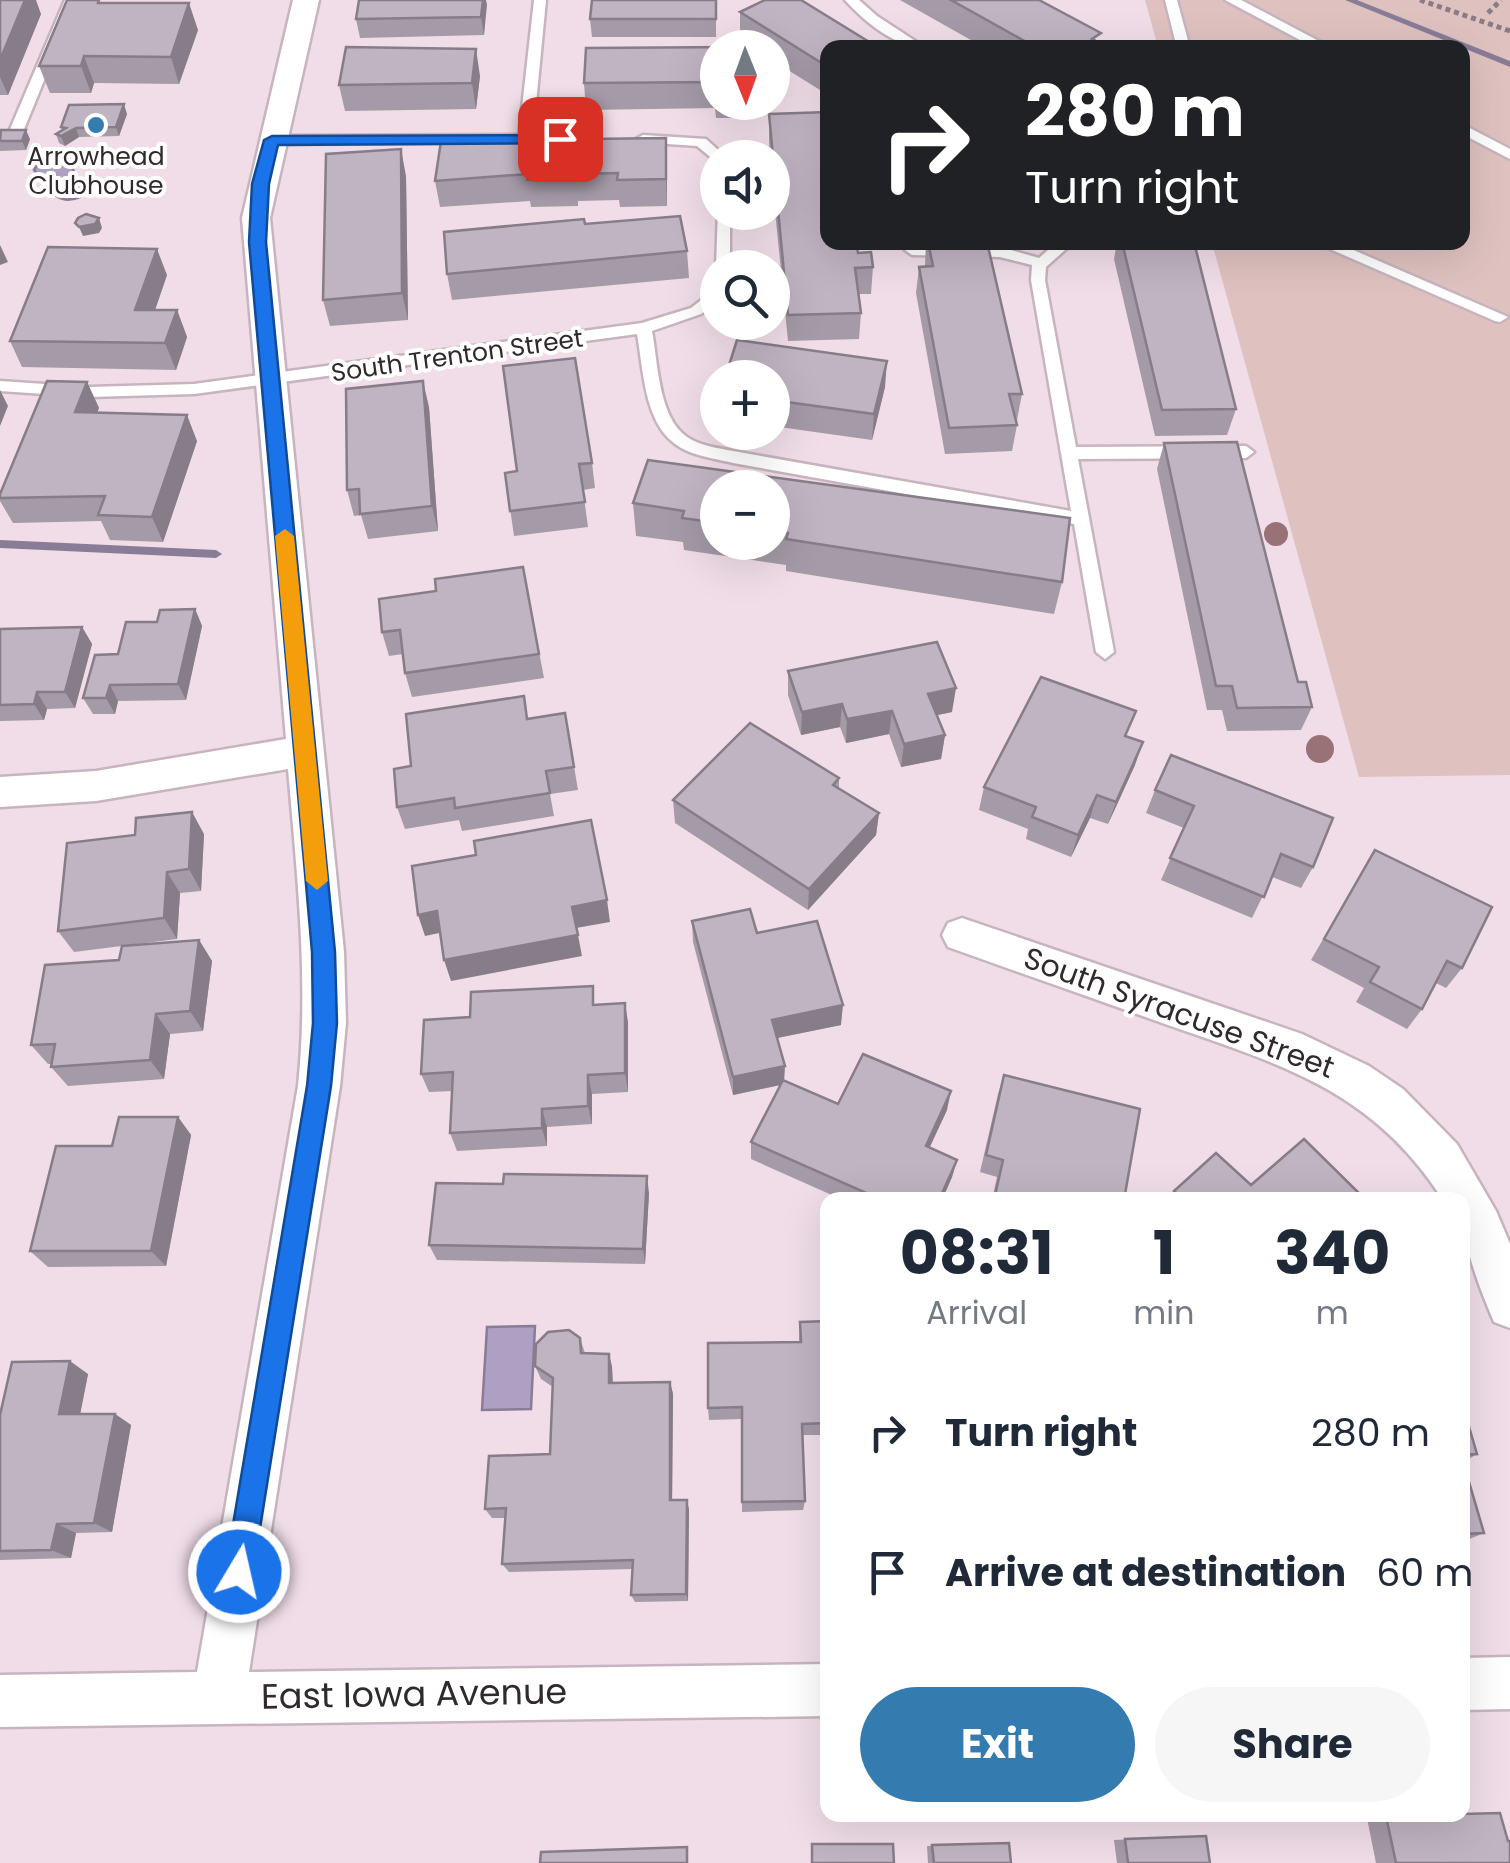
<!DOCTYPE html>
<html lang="en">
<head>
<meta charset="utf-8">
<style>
  body { margin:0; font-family:Poppins,sans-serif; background:#f6f6f7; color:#1f2937; height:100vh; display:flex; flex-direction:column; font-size:38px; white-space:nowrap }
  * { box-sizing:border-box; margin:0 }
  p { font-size:32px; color:#747a83 }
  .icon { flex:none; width:55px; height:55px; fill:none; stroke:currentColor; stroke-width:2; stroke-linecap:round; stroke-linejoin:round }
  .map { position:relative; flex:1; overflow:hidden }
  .sheet { position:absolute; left:820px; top:1192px; width:650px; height:630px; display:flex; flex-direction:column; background:#fff; border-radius:20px; box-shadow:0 10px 40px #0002 }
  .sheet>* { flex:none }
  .guide { position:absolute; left:820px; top:40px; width:650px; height:210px; border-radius:20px; box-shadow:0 10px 40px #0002; background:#202124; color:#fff; overflow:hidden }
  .needle { width:65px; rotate:179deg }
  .controls { position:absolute; left:700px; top:30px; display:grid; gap:20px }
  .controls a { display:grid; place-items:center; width:90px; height:90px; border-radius:50%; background:#fff; box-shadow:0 10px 40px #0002; font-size:50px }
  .pin { position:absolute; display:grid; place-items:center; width:85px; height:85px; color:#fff; margin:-42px; border-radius:20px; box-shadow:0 5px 15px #0006 }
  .me { position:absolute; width:110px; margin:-55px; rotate:9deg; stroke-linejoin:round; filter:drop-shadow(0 0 8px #0008) }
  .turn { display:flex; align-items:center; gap:35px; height:210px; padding:0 40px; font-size:45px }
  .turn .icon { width:130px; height:130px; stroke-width:2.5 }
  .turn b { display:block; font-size:70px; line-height:85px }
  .eta { display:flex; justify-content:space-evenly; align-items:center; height:170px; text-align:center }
  .eta b { font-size:60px; font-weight:700; line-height:70px }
  .cta { display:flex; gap:20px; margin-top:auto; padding:20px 40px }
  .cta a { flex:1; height:115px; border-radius:60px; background:#347bb0; color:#fff; font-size:40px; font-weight:700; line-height:115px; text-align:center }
  .cta a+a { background:#f6f6f7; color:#1f2937 }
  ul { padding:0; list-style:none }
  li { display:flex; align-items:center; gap:30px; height:140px; padding:0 40px }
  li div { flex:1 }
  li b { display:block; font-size:38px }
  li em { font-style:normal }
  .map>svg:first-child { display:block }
</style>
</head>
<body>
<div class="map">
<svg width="1510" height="1863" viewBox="0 0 1510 1863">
  <rect width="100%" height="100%" fill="#f0dde8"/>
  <!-- green -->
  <path fill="#dfc2c0" d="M1145,0H1510V775L1359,777L1212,243L1462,242V48L1158,47Z"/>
  <!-- water -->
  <g fill="#ada0c3" stroke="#887c96" stroke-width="2.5">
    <path d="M52,157L69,162L82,186L80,197C56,207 48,187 34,170L39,162Z"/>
    <path d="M535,1326L531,1409L482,1410L487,1327Z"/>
  </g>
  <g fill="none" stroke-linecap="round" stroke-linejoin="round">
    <!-- stream -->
    <g fill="#887c96" fill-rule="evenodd">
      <path d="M1345,0H1357L1510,61V67Z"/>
      <path d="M0,540L216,550L222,554L216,558L0,548Z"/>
    </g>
    <defs>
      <g id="lane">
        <path d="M65,0H77L22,134L10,137L8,134Z"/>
        <path d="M534,0H546L533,135H569L576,139L574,142L272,144L265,140L272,136L519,135Z"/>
        <path d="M845,0H859L877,16L926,48C896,48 865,22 845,0Z"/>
        <path d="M1165,0H1177L1190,48H1177Z"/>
        <path d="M1225,0H1241L1332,48H1315Z"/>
        <path d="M1462,124L1510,149V159L1462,134Z"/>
        <path d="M643,135L706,139L727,158H718L715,161L697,146L638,142L636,139Z"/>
        <path d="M718,209V212H730V268H718V271L716,268Z"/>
        <path d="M1057,242H1074L1046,267L1045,280L1076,447L1246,446L1254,452L1246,458L1078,459L1114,652L1105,659L1096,652L1074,524L733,463C714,458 690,456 674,443C644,421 643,367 637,334L194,394L89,397L0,391V381L89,387L194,384L642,323L691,308L718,287V300L701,314L652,331C658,362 658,417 687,437C700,446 718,448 733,451L1071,511L1031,280L1032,265L1000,257L912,255L905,250L912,245L1000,247L1039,258Z"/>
        <path d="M1314,242H1335L1508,317L1500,322L1495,321Z"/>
      </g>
      <g id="street">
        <path d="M293,0H319L270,218L344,952L346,1023L340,1086L249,1672L828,1664V1716L0,1727V1675L197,1672L298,1086C309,979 297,875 288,769L96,801L0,807V777L96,771L286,739L242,218Z"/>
        <path d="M962,918L1302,1034L1369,1066L1403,1089L1457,1144L1496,1211L1510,1244V1328L1494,1322C1477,1282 1462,1243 1462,1200H1443C1373,1090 1282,1065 1165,1024C1093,998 1020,973 948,947L942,935L948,923Z"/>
        <path d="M1510,1657V1709L1462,1710V1658Z"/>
      </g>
    </defs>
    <!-- lane casing -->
    <use href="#lane" stroke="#c7b4bf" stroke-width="5"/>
    <!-- street casing -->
    <use href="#street" stroke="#c7b4bf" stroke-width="5"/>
    <!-- path -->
    <g stroke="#897c83" stroke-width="5" stroke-dasharray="5 4" stroke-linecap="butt">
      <path d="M1420,0L1510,31"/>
      <path d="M1488,13L1501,0"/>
    </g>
    <!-- lane -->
    <use href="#lane" fill="#fff" fill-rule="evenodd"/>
    <!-- street -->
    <use href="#street" fill="#fff" fill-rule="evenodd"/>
  </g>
  <!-- trees -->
  <g fill="#997278">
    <circle cx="1276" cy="534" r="12"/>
    <circle cx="1320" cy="749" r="14"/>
  </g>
  <!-- wall -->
  <g fill="#a59aa7" fill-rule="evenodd">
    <path d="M0,0L41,14L8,95H0Z"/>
    <path d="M359,0H486L484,35L360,38L356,19Z"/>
    <path d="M716,0V37H592L590,19Z"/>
    <path d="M900,0H1039L1108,48H985Z"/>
    <path d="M112,3L198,30L179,84L94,83L91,93H50L39,66Z"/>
    <path d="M740,12L828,48V95L772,60V48H754L740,39Z"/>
    <path d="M718,48V102H738V118H716L715,108L586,110L584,83Z"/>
    <path d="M480,76L476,109L345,111L339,85Z"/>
    <path d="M127,114L119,136L79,137L65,146L59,143L56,134L62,130L61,127Z"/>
    <path d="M769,114L858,253L873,267L871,294H858L861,313L859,339L788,341L772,181V158H770L769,141Z"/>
    <path d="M0,132L30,139L26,150L0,151Z"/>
    <path d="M667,164V206L620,207L619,200L578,201V206L531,207L530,201L440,207L435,181Z"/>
    <path d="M406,176L408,320L330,326L323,300Z"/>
    <path d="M585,224L687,251L689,278L452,300L447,274Z"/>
    <path d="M926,242H987L1022,394L1017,420H1015L1017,425L1012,451L945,454L916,293L919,267L925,266Z"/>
    <path d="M1117,242H1194L1236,409L1227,435L1155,436L1114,259Z"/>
    <path d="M167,275L155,310H177L187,337L176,370L22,367L10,341Z"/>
    <path d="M772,378L885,387L872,440L772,426Z"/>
    <path d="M87,382L99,408L97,412L197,441L163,542L110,540L101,521L13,523L0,501V494Z"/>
    <path d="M429,407L438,531L368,539L361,515L354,516L347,490Z"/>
    <path d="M1164,443L1312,707L1301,730L1227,731L1222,710H1207L1157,469Z"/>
    <path d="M648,460L1070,518L1062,582L1054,614L786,571V565L684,550L683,542L636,536L633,503ZM718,488H772V542H718Z"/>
    <path d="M592,463L595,488L583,490L588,527L514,536L505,473Z"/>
    <path d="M523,567L544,678L412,697L405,673L403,654L389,656L382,632L436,591Z"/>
    <path d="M195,609L202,626L186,700L118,701L115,714H93L83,698L118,654Z"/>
    <path d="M82,627L92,644L75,708L47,709L44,720L0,721V629Z"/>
    <path d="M788,671L952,712L936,715L945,735L941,759L901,767L889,734L846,743L840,727L801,735L788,695Z"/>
    <path d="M565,713L578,790L550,794L554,816L462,831L459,820L405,829L397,807L411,766L528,719Z"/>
    <path d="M1127,737L1135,765L1108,824L1090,818L1071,857L1026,839L1028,829L979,810L984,787Z"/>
    <path d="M1171,755L1313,867L1301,888L1272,877L1252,918L1161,880L1184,828L1146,813L1155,790Z"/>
    <path d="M839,778V789L879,813L876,835L808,910L675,823L673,800Z"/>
    <path d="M204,834L201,891L180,893L177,939L74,952L58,931Z"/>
    <path d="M1375,850L1462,968L1446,988L1436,983L1422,1009L1407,1029L1356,1002L1364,988L1311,960Z"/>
    <path d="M692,921L757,933L841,1025L777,1038L784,1080L838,1104L947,1110L929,1148L957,1160L952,1177L942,1200H843L751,1159V1142L781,1085L733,1095L693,942Z"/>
    <path d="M199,940L212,961L203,1031L170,1034L164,1079L68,1086L51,1067L52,1064H48L31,1045L119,960Z"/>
    <path d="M625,1003L628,1023V1092L592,1094V1124L547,1127V1146L457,1151L450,1133L452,1091L429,1092L421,1074L470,1017Z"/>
    <path d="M1004,1075L1124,1200H992L997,1177L980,1172L998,1094Z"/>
    <path d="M178,1117L191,1135L166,1266L48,1267L30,1251L112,1146Z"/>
    <path d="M1251,1185L1366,1200H1168L1174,1191Z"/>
    <path d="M649,1193L645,1264L437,1260L429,1245Z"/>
    <path d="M828,1321V1435H802L805,1501L803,1510L742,1512V1419L709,1420L708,1408L799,1342L800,1322Z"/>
    <path d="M580,1338L585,1353L609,1354L612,1367L613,1383L670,1382L673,1394L672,1500H687L689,1510L688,1601L635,1602L631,1595L633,1569L509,1572L502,1564L505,1518H492L485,1509L550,1454L553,1387L541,1379L535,1366Z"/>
    <path d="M88,1374L80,1414H115L131,1425L112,1532L76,1533L71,1558L0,1560V1415Z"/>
    <path d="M1462,1403L1477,1454L1464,1462L1484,1533L1462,1542Z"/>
    <path d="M1424,1815L1510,1863H1376L1367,1818Z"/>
    <path d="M1206,1836L1210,1863H1117L1114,1840Z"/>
    <path d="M1009,1843L1011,1863H928L927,1846Z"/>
  </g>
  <!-- shaded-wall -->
  <g fill="#867d88">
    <path d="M25,0H36L41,14L8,95L0,77V60Z"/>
    <path d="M483,0H486L487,5L484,35L481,17Z"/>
    <path d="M189,3L198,30L179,84L171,57Z"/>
    <path d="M476,49L480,76L476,109L472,83Z"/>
    <path d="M84,56L94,83L91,93L81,66Z"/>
    <path d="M124,104L127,114L119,136L116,127Z"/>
    <path d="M76,128L79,137L65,146L61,136Z"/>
    <path d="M26,130L30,139L26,150L22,141Z"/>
    <path d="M666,138L667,164V206L666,179Z"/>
    <path d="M401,149L406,176L408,320L402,293Z"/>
    <path d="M99,218L102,228L99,233L83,236L79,227Z"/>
    <path d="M0,245L8,262L0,265Z"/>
    <path d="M157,249L167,275L146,336L135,310Z"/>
    <path d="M177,310L187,337L176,370L165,343Z"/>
    <path d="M887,361L885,387L872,440L874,414Z"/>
    <path d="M423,381L429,407L438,531L432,506Z"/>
    <path d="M87,382L99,408L87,437L75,412Z"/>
    <path d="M0,390L8,406L0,426Z"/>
    <path d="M187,415L197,441L163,542L152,517Z"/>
    <path d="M195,609L202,626L186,700L178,684Z"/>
    <path d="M82,627L92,644L75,708L65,692Z"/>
    <path d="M110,685L118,701L115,714L106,698Z"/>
    <path d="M956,688L952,712L924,718L928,694Z"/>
    <path d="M37,692L47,709L44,720L34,704Z"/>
    <path d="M842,704L840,727L801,735L802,712Z"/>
    <path d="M892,711L889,734L846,743L847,719Z"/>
    <path d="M945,735L941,759L901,767L904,744Z"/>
    <path d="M1143,742L1135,765L1108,824L1116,802Z"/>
    <path d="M1097,795L1090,818L1071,857L1078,835Z"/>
    <path d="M192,812L204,834L201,891L189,869Z"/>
    <path d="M879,813L876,835L808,910L809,889Z"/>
    <path d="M167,872L180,893L177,939L164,918Z"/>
    <path d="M607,900L610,922L576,928L572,907Z"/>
    <path d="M437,911L444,932L425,936L418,915Z"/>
    <path d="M578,935L582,956L451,981L444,960Z"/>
    <path d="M199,940L212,961L203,1031L190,1011Z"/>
    <path d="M625,1003L628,1023V1092L625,1073Z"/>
    <path d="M843,1005L841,1025L772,1039V1020Z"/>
    <path d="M156,1014L170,1034L164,1079L150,1060Z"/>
    <path d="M785,1066L784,1084L733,1095V1077Z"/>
    <path d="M588,1075L592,1094V1124L588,1106Z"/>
    <path d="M951,1091L947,1110L922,1164L926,1146Z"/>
    <path d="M542,1109L547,1127V1146L542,1128Z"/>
    <path d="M178,1117L191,1135L166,1266L151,1251Z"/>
    <path d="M957,1160L952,1177L942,1200H939Z"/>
    <path d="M647,1176L649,1193L645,1264L643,1249Z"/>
    <path d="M609,1354L612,1367L613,1395L609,1383Z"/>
    <path d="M70,1361L88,1374L78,1425L59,1414Z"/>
    <path d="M670,1382L673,1394L672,1510L670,1500Z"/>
    <path d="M115,1414L131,1425L112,1532L94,1523Z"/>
    <path d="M687,1500L689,1510L688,1601L686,1594Z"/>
    <path d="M57,1524L76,1533L71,1558L51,1550Z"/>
  </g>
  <!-- building -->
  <g fill="#c0b3c2" stroke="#867d88" stroke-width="2.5">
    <path d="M0,0H25L0,60Z"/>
    <path d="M67,0H99L98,3H189L171,57L84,56L81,66H39Z"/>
    <path d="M359,0H483L481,17L356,19Z"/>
    <path d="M592,0H716V19H590Z"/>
    <path d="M765,0H801L879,48H828V67L740,12Z"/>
    <path d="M951,0H1039L1101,33L1092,39L1108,48H1037Z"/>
    <path d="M346,47L476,49L472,83L339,85Z"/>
    <path d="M737,47L718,48V91H715V82L584,83L586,48Z"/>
    <path d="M124,104L116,127L76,128L61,136L56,134L66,128L61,127L69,105Z"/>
    <path d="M828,112V242H856L858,253L871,252L873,267L855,268L861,313L788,315L769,114Z"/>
    <path d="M1,130H26L22,141H0Z"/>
    <path d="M666,138V179L617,180L618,173L575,174V180H527L528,174L435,181L441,141Z"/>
    <path d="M401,149L402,293L323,300L326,154Z"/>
    <path d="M86,214L99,218L95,224L79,227L75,223L78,218Z"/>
    <path d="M680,216L687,251L447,274L444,232L584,219L585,224Z"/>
    <path d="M928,242H987L1022,394H1009L1017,425L949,428L919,267L933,266Z"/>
    <path d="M1122,242H1194L1236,409L1162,410Z"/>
    <path d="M48,247L157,249L135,310H177L165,343L10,341Z"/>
    <path d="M737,340L887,361L874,414L772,400V378H725Z"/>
    <path d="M575,358L592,463L579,464L585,502L510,511L505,473L517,471L503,366Z"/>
    <path d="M47,381L87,382L75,412L187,415L152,517L98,515L105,496L0,498V494Z"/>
    <path d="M423,381L432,506L360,514L359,489L347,490L346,389Z"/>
    <path d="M1237,442L1298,682H1306L1312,707L1237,708L1232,686H1216L1164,443Z"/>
    <path d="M648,460L1070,518L1062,582L786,539L788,533L772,531V488H718V523L682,518L684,511L633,503Z"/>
    <path d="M523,567L539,654L405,673L400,630L382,632L379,599L436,591L435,579Z"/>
    <path d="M195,609L178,684L110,685L106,698H83L95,655L118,654L126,622H157L160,610Z"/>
    <path d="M82,627L65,692H37L34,704L0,705V629Z"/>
    <path d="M937,642L956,688L928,694L945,735L904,744L892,711L847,719L842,704L802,712L788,671Z"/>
    <path d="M1041,677L1136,711L1125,736L1143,742L1116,802L1097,795L1078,835L1032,817L1036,807L984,787Z"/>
    <path d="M524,696L527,719L565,713L574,767L546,771L550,793L455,808L454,798L397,807L394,769L411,766L406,714Z"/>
    <path d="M750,723L839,778L833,785L879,813L809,889L673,800Z"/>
    <path d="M1171,755L1333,818L1313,867L1281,854L1264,897L1170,858L1194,806L1155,790Z"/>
    <path d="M192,812L189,869L167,872L164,918L58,931L67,843L135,835L136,818Z"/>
    <path d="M591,820L607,900L572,907L578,935L444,960L437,911L418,915L412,866L476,855L474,841Z"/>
    <path d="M1375,850L1492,907L1462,968L1447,961L1422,1009L1370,982L1379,967L1324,939Z"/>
    <path d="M750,909L757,933L817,921L843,1005L772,1020L785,1066L733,1077L692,921Z"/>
    <path d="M199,940L190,1011L156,1014L150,1060L51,1067L55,1044L31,1045L45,965L119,960L122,946Z"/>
    <path d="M593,986V1005L625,1003V1073L588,1075V1106L542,1109V1128L450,1133L453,1072L421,1074L424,1020L470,1017L471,992Z"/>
    <path d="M863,1054L951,1091L926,1146L957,1160L939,1200H882L751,1142L783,1080L838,1104Z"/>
    <path d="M1004,1075L1140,1109L1124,1200H994L1003,1160L986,1155Z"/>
    <path d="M119,1117H178L151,1251H30L56,1146H112Z"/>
    <path d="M1304,1139L1366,1200H1183L1174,1191L1216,1153L1251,1185Z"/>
    <path d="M504,1174L647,1176L643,1249L429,1245L436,1183L503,1184Z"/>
    <path d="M828,1321V1423L802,1424L805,1501L742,1502V1407L708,1408V1343L801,1342L800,1322Z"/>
    <path d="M569,1330L580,1338L581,1353L609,1354V1383L670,1382V1500H687L686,1594L631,1595L633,1560L502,1564L506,1508L485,1509L489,1456L550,1454L553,1378L535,1366L536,1344L548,1332Z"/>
    <path d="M70,1361L59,1414H115L94,1523L57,1524L51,1550L0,1551V1415L12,1362Z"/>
    <path d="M1462,1403L1477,1454L1462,1455Z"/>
    <path d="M1462,1458L1484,1533L1462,1534Z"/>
    <path d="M1500,1813L1508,1841H1510V1863H1396L1386,1816Z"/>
    <path d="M1206,1836L1210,1863H1128L1125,1839Z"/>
    <path d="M1009,1843L1011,1863H934L932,1845Z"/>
    <path d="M812,1844H893L894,1863H812Z"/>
    <path d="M687,1847V1863H540L541,1852Z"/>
  </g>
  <!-- route -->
  <path fill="#1a73e8" stroke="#114b97" stroke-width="2.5" d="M560,135L568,139L566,143L278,145L269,184L266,242L335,952L337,1023L331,1086L253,1572L249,1582L239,1586L229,1582L225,1572L307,1086L313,1023L312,952L249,242L252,184L264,140L272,136Z"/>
  <!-- slow -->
  <path fill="#f59e0b" d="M285,529L294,536L328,881L317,890L306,881L275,536Z"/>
  <!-- markers -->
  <circle fill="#347bb0" stroke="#fff" stroke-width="4" cx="96" cy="125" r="10"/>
  <g text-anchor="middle" stroke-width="8" stroke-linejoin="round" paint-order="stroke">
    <!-- far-poi labels -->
    <g font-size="25" fill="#30292d" stroke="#fff">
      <text x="96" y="165">Arrowhead<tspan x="96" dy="29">Clubhouse</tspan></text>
    </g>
    <!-- far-street labels -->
    <g font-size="25" fill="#30292d" stroke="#fff">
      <text transform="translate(457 355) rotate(-8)" y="9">South Trenton Street</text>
    </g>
    <!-- street labels -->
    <g font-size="30" fill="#30292d" stroke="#fff">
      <text transform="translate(1179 1013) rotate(20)" y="10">South Syracuse Street</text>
    </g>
    <!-- near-street labels -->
    <g font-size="35" fill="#30292d" stroke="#fff">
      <text transform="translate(414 1694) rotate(-1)" y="12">East Iowa Avenue</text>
    </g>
  </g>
</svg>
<div class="controls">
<a><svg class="needle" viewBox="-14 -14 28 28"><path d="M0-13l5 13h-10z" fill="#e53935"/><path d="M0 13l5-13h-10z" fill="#747a83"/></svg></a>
<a><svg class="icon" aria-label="sound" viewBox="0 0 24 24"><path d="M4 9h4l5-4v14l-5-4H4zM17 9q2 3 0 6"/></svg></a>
<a><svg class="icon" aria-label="search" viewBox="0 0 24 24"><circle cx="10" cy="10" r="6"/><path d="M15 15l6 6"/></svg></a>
<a>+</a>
<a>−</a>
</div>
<div class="pin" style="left:560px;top:139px;background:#d93025"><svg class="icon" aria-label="arrive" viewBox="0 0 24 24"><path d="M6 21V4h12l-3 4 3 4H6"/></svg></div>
<svg class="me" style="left:239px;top:1572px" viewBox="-20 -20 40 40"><circle r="17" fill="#1a73e8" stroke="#fff" stroke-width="3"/><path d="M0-11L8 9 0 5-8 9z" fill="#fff"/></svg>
<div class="guide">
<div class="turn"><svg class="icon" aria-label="right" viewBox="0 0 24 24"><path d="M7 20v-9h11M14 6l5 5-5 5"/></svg><div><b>280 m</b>Turn right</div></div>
</div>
<section class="sheet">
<div class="eta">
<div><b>08:31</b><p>Arrival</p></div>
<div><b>1</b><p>min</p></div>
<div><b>340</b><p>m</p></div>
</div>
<ul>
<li><svg class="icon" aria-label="right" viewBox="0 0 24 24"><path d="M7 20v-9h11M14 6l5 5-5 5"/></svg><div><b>Turn right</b></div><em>280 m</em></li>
<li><svg class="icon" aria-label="arrive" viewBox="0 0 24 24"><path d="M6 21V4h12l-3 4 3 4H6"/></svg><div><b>Arrive at destination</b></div><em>60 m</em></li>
</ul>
<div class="cta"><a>Exit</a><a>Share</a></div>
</section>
</div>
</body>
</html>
